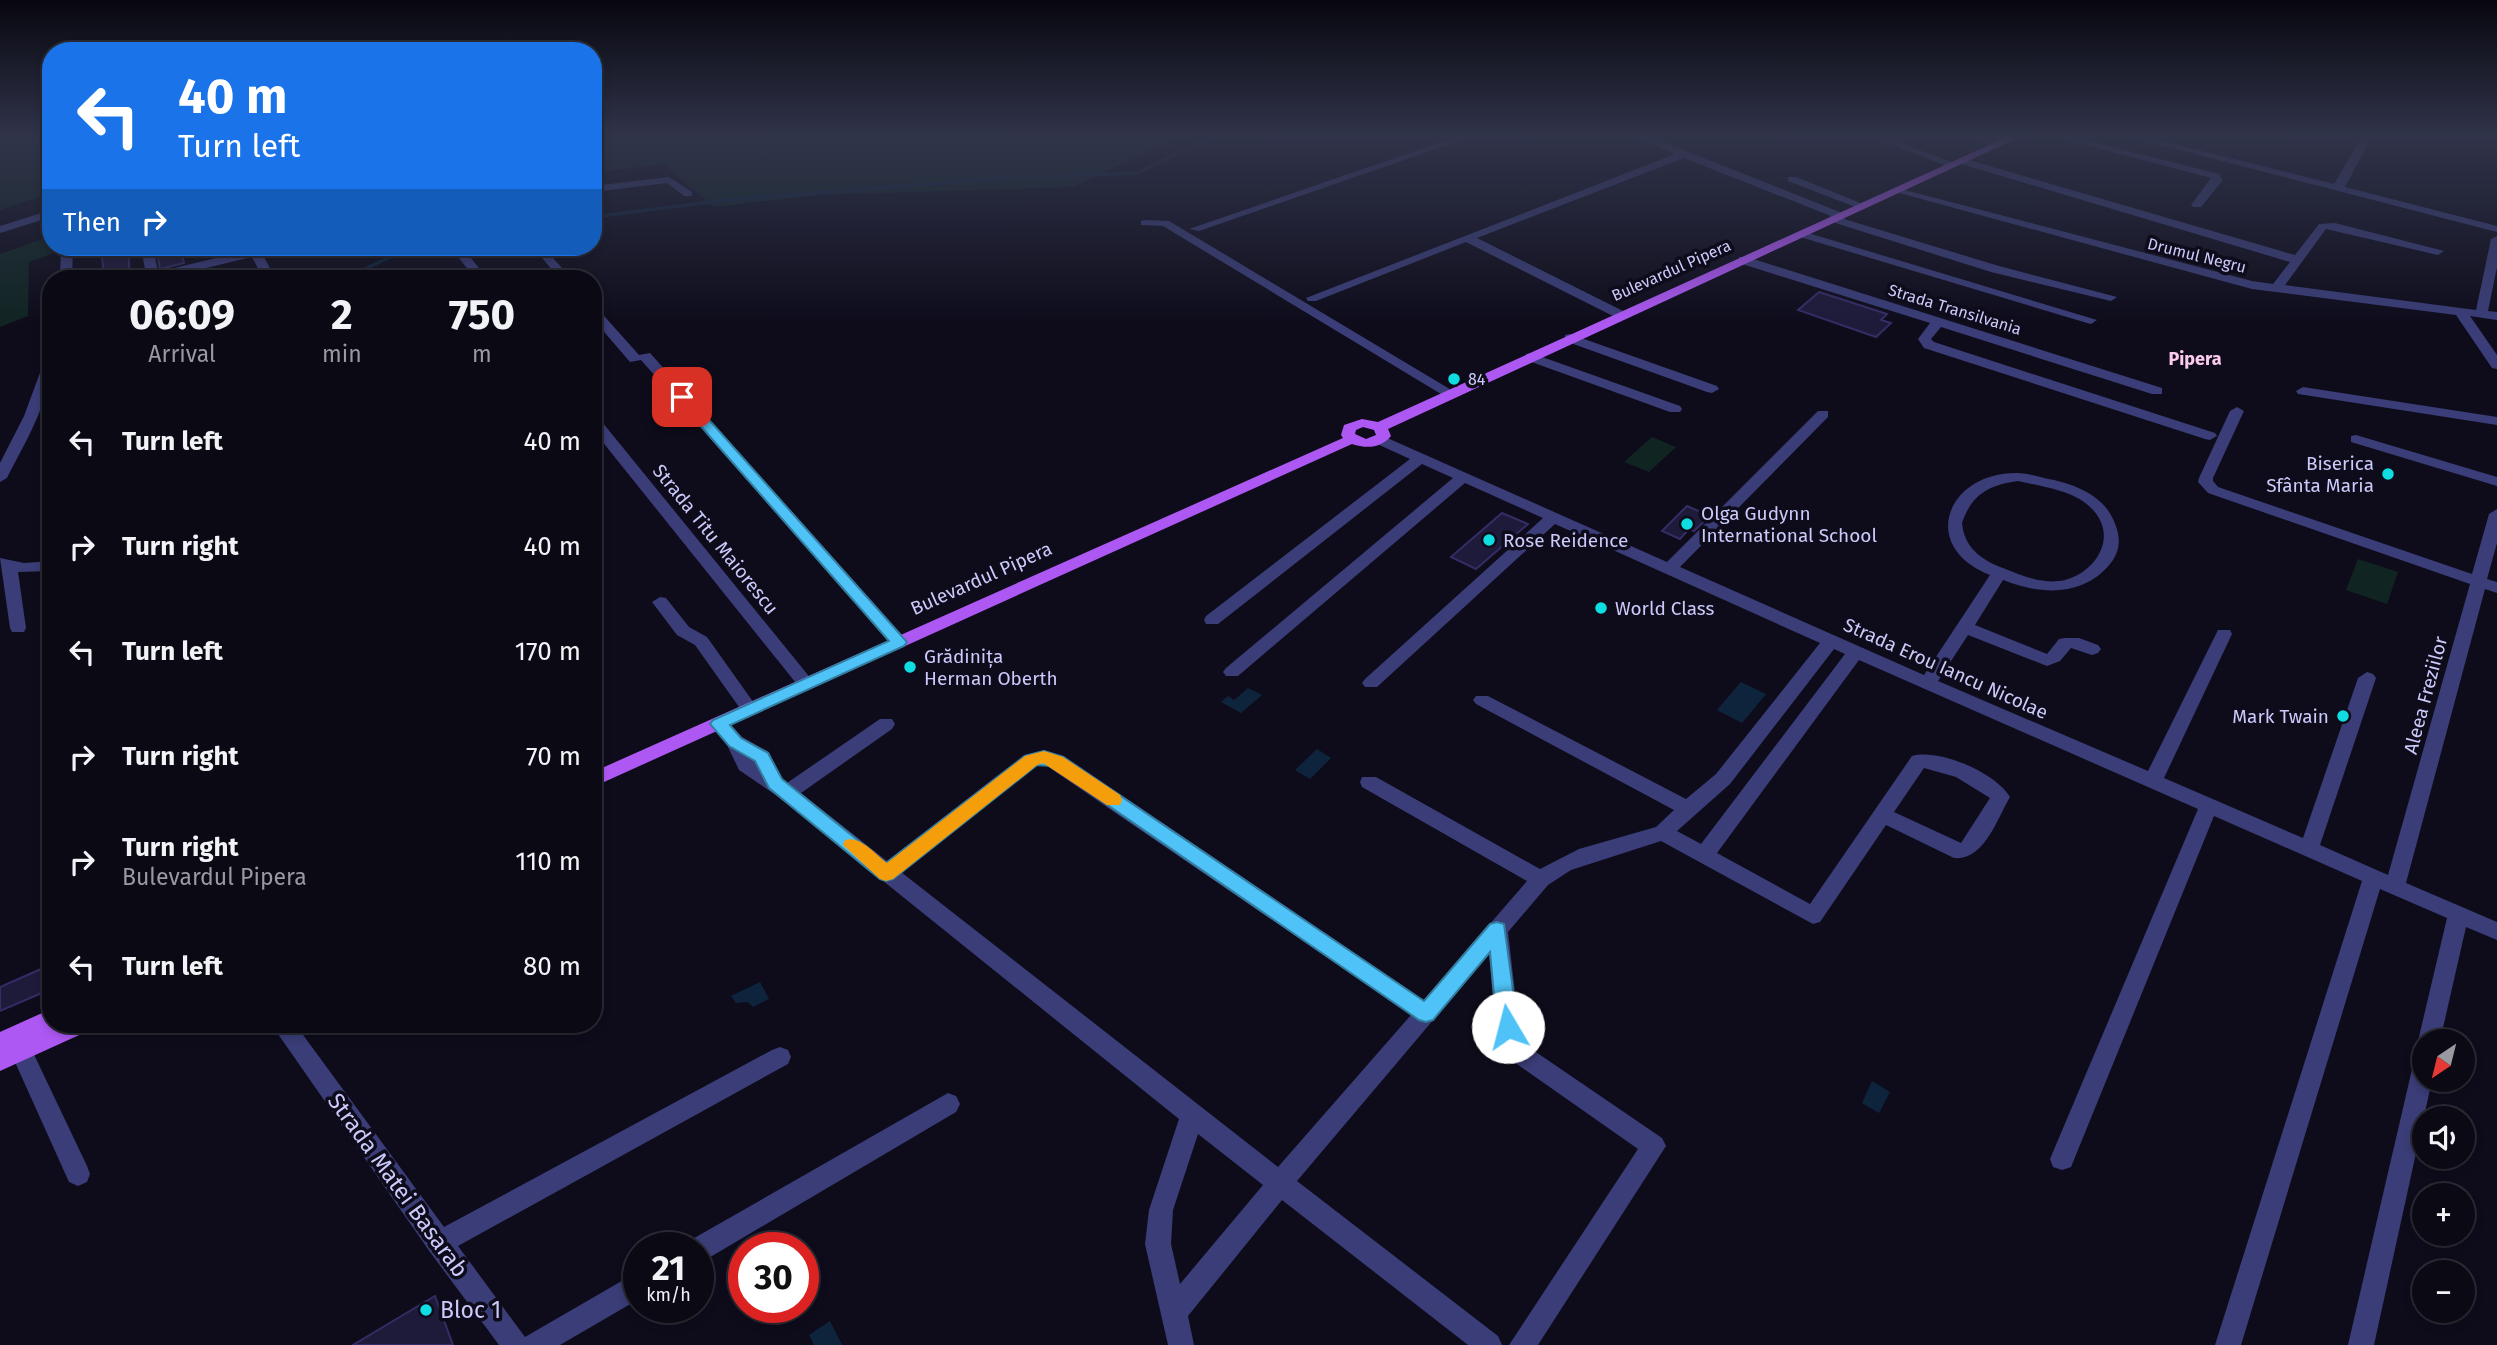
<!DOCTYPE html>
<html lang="en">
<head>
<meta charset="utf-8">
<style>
  body { margin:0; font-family:"Fira Sans",sans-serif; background:#13121d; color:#f1f3f6; height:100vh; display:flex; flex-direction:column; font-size:26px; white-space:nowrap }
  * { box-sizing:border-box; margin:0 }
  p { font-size:23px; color:#999aa0 }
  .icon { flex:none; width:38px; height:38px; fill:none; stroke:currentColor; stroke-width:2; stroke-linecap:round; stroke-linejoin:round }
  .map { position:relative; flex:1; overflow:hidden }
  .side { position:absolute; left:42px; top:270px; width:560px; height:763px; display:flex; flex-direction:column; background:#0a0914; border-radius:28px; box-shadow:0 4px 10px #0003,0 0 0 2px #2a2a34 }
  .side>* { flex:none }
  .guide { position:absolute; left:42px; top:42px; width:560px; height:214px; border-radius:28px; box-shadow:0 4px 10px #0003,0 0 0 2px #2a2a34; background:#1a73e8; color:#fff; overflow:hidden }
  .needle { width:46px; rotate:215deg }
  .buttons { position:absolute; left:2412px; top:1029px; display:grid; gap:14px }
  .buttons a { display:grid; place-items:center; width:63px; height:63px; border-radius:50%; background:#0a0914; box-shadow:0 4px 10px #0003,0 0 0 2px #2a2a34; font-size:35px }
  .speed { position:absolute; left:623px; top:1232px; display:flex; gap:14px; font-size:35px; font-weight:700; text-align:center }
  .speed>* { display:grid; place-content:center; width:91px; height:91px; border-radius:50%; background:#0a0914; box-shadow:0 4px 10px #0003,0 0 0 2px #2a2a34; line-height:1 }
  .speed small { font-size:18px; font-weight:400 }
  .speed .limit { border:10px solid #d22; background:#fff; color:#111 }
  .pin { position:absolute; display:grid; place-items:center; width:60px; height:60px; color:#fff; margin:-30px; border-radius:14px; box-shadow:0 4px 10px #0006 }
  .me { position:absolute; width:77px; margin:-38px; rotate:352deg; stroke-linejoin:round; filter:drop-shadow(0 0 5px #0008) }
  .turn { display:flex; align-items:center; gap:24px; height:147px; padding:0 21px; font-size:32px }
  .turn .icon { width:91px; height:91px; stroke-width:2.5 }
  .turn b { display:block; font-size:49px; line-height:60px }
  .then { display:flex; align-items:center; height:66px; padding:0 21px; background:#0003; gap:14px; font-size:26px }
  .eta { display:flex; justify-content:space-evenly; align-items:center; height:119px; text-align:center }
  .eta b { font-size:42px; font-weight:700; line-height:49px }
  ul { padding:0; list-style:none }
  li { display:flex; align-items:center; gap:21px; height:105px; padding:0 21px }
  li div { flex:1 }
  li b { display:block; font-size:26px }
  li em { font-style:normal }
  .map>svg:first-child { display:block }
</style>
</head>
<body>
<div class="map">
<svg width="2497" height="1345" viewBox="0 0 2497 1345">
  <rect width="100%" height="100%" fill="#0e0c1b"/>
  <!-- green -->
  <g fill="#102422">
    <path d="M0,136H51V193L0,210Z"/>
    <path d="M593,136H1181L1073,187L819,195L714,207L664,164L593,172Z"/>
    <path d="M51,236V247H53L54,253L29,262L28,316L0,327V254Z"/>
    <path d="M1652,437L1676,447L1649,472L1624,462Z"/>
    <path d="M2358,559L2398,572L2387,604L2346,590Z"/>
  </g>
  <!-- water -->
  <g fill="#0e243d">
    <path d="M1741,682L1766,694L1742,723L1717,710Z"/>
    <path d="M1248,688L1262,695L1241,713L1221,702L1228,696L1234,700Z"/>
    <path d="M1317,749L1331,758L1310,779L1295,770Z"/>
    <path d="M760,982L769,999L753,1007L748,1002L736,1003L731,996Z"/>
    <path d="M1872,1081L1890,1092L1879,1113L1862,1103Z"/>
    <path d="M830,1321L842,1345H814L809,1335Z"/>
  </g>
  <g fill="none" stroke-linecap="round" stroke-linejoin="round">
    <!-- stream -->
    <g stroke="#0e243d" stroke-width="3.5">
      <path d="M593,217L726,200L991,179L1137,173L1214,136"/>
      <path d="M346,278L390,257L422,247"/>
    </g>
  </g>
  <!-- building -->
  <g fill="#1e1a3a" stroke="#342d65" stroke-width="2">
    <path d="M101,247H128L130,278H104Z"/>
    <path d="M156,247H180L184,263L160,269Z"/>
    <path d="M1819,292L1887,314L1881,320L1891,323L1876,337L1798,310Z"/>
    <path d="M1687,506L1710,516L1694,531L1689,529L1680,539L1662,531Z"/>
    <path d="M1502,513L1528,524L1476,569L1451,557Z"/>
    <path d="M41,969L42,974L51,970V989L0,1011V987Z"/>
    <path d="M435,1296L453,1345H353L388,1324Z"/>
  </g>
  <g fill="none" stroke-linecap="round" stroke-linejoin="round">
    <!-- minor -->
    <g fill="#3a3d77" fill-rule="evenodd">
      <path d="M1459,136H1473L1199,231L1189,229Z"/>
      <path d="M1634,136H1648L1845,214L1847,216L1844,219L1999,266L2117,297L2111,301L1991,272L1829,221L1827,219L1831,216L1684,158L1477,238L1625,312V318H1617L1466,242L1316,301H1308L1306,298L1675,154Z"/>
      <path d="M1868,136H1882L1959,165L1950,167Z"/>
      <path d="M1966,136H1980L2002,145L1997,148Z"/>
      <path d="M2052,136H2069L2219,174L2223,180L2201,207H2193L2191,205L2211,178Z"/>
      <path d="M2125,136H2142L2334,184L2362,136H2372L2345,187L2497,226V232Z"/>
      <path d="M1962,158L2295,255L2319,224L2335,223L2444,251L2438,255L2326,229L2285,285L2476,310L2491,239L2497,236V267L2488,311L2497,312V320L2470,316L2497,355V369L2492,368L2456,315L2252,289L1892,191L1901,189L2252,281L2273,284L2290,262L1958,163L1957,161Z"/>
      <path d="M669,177L692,192V196H684L667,183L593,192V186Z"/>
      <path d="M1788,177H1796L1868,206L1858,208L1788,181Z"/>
      <path d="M51,210V217L0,233V226Z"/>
      <path d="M1145,220L1169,221L1458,394L1451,398L1446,397L1163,226L1141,225V221Z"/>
      <path d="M1797,232H1805L2097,320L2091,324L2087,323L1797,236Z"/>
      <path d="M61,247H73L72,278H60Z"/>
      <path d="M141,247H153L158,272L249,250L247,247H259L275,278H263L252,257L164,278H144L146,275Z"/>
      <path d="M450,247H462L487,278H475Z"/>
      <path d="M533,247H543L571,278H559Z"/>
      <path d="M1739,257H1747L2162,388V394H2152L1941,327L1931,339L1934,342L2215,433L2217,436L2210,440L2205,439L1924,348L1918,339L1930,323L1739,263Z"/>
      <path d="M593,307L597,308L639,355L650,353L905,638L908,642L905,646H893L641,360L630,362L593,319Z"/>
      <path d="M1570,334L1717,386L1719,389L1712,393L1707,392L1565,341V335Z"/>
      <path d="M1531,353L1680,406L1682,409L1680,412H1670L1526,360V354Z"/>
      <path d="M51,358C51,402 26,440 7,478L0,482V463L24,416L44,362Z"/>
      <path d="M2303,387L2497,417V425L2298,394L2296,391Z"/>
      <path d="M2237,407L2244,411L2213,478V481L2218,487L2472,574L2489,514L2497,509V543L2487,579L2497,582V593L2485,589L2406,883L2497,922V940L2466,927L2440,1041H2424V1049L2421,1048L2418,1041L2447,918L2380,889L2241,1345H2215L2362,881L2214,816L2071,1167L2062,1170L2053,1167L2050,1159L2198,809L1859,660L1717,853L1810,904L1912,756C1939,748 1996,773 2010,797C1997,819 1984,861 1954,858L1886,825L1820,922L1813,924L1661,841L1571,870L1548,885L1508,932L1519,1027L1530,1048L1662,1138L1666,1146L1538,1345H1509L1638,1149L1514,1062C1492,1031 1493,992 1489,954L1297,1181L1498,1336L1502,1345H1468L1282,1200L1188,1316L1194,1345H1168L1145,1244L1149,1210L1179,1119L780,798L739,770L727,745L710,724L713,719H725L742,737L769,752L782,780L787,783L880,719H892L895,724L892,729L801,793L887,861L1024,755L1044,750L1064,756L1424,1000L1527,881L1362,787L1360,782L1362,777H1376L1540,869L1579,849L1656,827L1674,810L1476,704L1473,700L1476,696H1488L1686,799L1716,774L1820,643L1555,524L1377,687H1365L1362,683L1365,679L1543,518L1465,483L1238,676H1226L1223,672L1226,668L1453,478L1422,464L1218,624H1206L1204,620L1206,616L1410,459L1375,443V437H1385L1667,562L1818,411H1828V417L1680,567L1924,675L1990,575C1917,546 1948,472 2017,473C2029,473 2042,478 2054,480C2075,485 2100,495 2111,515C2120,532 2123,548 2110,564C2083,597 2040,595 2003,580L1975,625L2047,654L2059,639L2065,638H2079L2098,645L2101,649L2098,653L2092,655L2071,648L2060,661L2047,666L1968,635L1938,681L2148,771L2216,634L2218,630H2230L2232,634L2164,778L2303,838L2358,678L2367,672L2373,674L2376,678L2320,845L2388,875L2470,584L2208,493L2198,482L2199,478L2230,411ZM2018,481C2043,487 2075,490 2093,510C2118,537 2096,572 2065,580C2044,585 2022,576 2003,568C1981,560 1964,547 1962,523C1972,494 1989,485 2018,481ZM1834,649L1845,654L1701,844L1677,831L1730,784ZM1044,764L1411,1015L1278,1167L901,872L1037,765ZM1924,768L1956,777L1990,798L1961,843L1894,812ZM1198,1134L1263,1185L1180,1284L1171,1244L1173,1210Z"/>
      <path d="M593,416L598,417L812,680L815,684L812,688H800L593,430Z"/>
      <path d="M2356,435L2497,477V486L2351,442V436Z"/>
      <path d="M0,558L24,563L51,561V571L18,572L26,628L24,632H12L10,628Z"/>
      <path d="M660,597L666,598L689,627L707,637L756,706L759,710L756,714H744L695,645L677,635L652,602Z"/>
      <path d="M271,1024H295L444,1227L772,1050L780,1047L788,1050L791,1057L788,1064L458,1246L525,1337L639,1271V1299L560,1345H499L430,1252Z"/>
      <path d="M21,1041L29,1044L87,1166L90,1174L87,1182L78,1186L69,1182L10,1051L13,1044Z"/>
      <path d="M2424,1055V1080H2432L2374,1345H2348L2413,1065L2416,1058Z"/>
      <path d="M948,1093L956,1096L960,1104L956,1112L707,1259L698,1262V1248H686L689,1241Z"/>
    </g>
    <!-- major -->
    <g fill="#ae58f4" fill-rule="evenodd">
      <path d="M2009,136H2022L1388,429L1391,436C1381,448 1367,449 1352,444L593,787V772L1343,438L1341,435L1344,425L1362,419L1378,422ZM1363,427L1374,430L1376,435L1366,439L1355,434L1356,430Z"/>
      <path d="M51,1009V1024H91L88,1031L0,1071V1032Z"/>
    </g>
  </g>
  <!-- sky -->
  <linearGradient id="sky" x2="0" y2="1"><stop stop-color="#08070f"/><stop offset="0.42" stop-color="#30344a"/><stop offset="1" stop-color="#30344a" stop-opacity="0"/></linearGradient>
  <rect width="2497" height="324" fill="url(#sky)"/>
  <!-- route -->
  <path fill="#4fc3f7" stroke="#337fa1" stroke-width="2" d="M682,393L686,394L907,642L904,646L730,725L741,738L768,753L782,779L886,863L1025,756L1044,751L1063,757L1424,1001L1490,924L1497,922L1504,924L1518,1027L1515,1034L1508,1036L1500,1034L1497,1027L1490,952L1433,1020L1426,1022L1419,1020L1051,766L1037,765L893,879L886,881L880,879L769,788L755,761L729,746L710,724L713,720L889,641L677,399L675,397Z"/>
  <!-- slow -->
  <path fill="#f59e0b" d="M1044,751L1063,757L1120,795L1122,800L1120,805H1107L1043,763L1037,765L893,879L886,881L880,879L843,845L845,840C860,835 875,854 887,863L1025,756Z"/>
  <!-- markers -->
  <g fill="#0fdde2" stroke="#0e0c1b" stroke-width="2.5">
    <circle cx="1454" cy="379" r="7"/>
    <circle cx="2388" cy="474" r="7"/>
    <circle cx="1687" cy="524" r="7"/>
    <circle cx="1489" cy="540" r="7"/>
    <circle cx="1601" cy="608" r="7"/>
    <circle cx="910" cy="667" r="7"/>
    <circle cx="2343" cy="716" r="7"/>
    <circle cx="426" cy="1310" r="7"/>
  </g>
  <g text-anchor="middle" stroke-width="7" stroke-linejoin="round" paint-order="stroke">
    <!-- far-street labels -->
    <g font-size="16" fill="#cbcafb" stroke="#0e0c1b">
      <text transform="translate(2197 255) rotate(14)" y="6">Drumul Negru</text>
      <text transform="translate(1671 270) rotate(-24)" y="6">Bulevardul Pipera</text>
      <text transform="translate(1955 309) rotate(17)" y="6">Strada Transilvania</text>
    </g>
    <!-- far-poi labels -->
    <g font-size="16" fill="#cbcafb" stroke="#0e0c1b" text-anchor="start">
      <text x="1468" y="385">84</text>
    </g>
    <!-- far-neighbourhood labels -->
    <g font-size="18" font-weight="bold" fill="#fbcbee" stroke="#0e0c1b">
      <text x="2195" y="365">Pipera</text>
    </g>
    <!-- poi labels -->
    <g font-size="19" fill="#cbcafb" stroke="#0e0c1b" text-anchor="start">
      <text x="2374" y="470" text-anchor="end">Biserica<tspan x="2374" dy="22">Sfânta Maria</tspan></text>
      <text x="1701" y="520">Olga Gudynn<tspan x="1701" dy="22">International School</tspan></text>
      <text x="1503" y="547">Rose Reidence</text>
      <text x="1615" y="615">World Class</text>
      <text x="924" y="663">Grădinița<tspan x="924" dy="22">Herman Oberth</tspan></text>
      <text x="2329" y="723" text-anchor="end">Mark Twain</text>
    </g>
    <!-- street labels -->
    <g font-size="19" fill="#cbcafb" stroke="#0e0c1b">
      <text transform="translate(716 539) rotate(51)" y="7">Strada Titu Maiorescu</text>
      <text transform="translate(981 578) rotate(-24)" y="7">Bulevardul Pipera</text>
      <text transform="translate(1946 668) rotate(24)" y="7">Strada Erou Iancu Nicolae</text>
      <text transform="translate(2425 695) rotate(-75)" y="7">Aleea Freziilor</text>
    </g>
    <!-- near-street labels -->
    <g font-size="23" fill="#cbcafb" stroke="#0e0c1b">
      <text transform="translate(398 1185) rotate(54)" y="8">Strada Matei Basarab</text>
    </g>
    <!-- near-poi labels -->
    <g font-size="23" fill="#cbcafb" stroke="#0e0c1b" text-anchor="start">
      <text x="440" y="1318">Bloc 1</text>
    </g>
  </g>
</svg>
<div class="buttons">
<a><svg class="needle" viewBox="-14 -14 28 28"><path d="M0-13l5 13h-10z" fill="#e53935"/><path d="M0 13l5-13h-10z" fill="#999aa0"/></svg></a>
<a><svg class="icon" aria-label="sound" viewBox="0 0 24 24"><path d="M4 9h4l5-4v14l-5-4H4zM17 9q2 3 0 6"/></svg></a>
<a>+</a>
<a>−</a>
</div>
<div class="speed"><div>21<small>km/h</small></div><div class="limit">30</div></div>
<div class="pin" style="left:682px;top:397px;background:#d93025"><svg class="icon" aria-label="arrive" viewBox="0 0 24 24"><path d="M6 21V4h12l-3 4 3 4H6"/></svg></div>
<svg class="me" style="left:1508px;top:1027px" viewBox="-20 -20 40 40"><circle r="19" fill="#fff"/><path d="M0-13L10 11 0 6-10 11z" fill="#4fc3f7"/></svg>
<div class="guide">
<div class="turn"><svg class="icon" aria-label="left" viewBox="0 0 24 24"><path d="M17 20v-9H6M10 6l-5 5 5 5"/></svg><div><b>40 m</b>Turn left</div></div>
<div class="then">Then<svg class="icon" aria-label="right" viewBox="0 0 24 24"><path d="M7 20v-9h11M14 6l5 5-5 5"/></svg></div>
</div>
<section class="side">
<div class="eta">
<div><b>06:09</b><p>Arrival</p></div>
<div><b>2</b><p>min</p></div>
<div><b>750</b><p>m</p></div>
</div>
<ul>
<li><svg class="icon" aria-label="left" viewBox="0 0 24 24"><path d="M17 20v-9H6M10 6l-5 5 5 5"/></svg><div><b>Turn left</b></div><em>40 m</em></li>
<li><svg class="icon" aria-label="right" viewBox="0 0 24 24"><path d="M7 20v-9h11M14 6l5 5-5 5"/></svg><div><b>Turn right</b></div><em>40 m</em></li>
<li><svg class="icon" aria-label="left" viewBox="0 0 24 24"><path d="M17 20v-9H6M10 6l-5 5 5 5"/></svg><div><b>Turn left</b></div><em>170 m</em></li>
<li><svg class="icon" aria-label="right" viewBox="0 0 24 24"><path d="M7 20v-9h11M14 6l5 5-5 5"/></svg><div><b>Turn right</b></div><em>70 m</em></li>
<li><svg class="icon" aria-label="right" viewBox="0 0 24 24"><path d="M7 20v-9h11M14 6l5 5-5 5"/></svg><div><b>Turn right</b><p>Bulevardul Pipera</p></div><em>110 m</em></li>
<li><svg class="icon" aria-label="left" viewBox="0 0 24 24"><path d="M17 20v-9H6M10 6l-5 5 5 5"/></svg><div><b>Turn left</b></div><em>80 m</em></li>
</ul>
</section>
</div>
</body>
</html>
